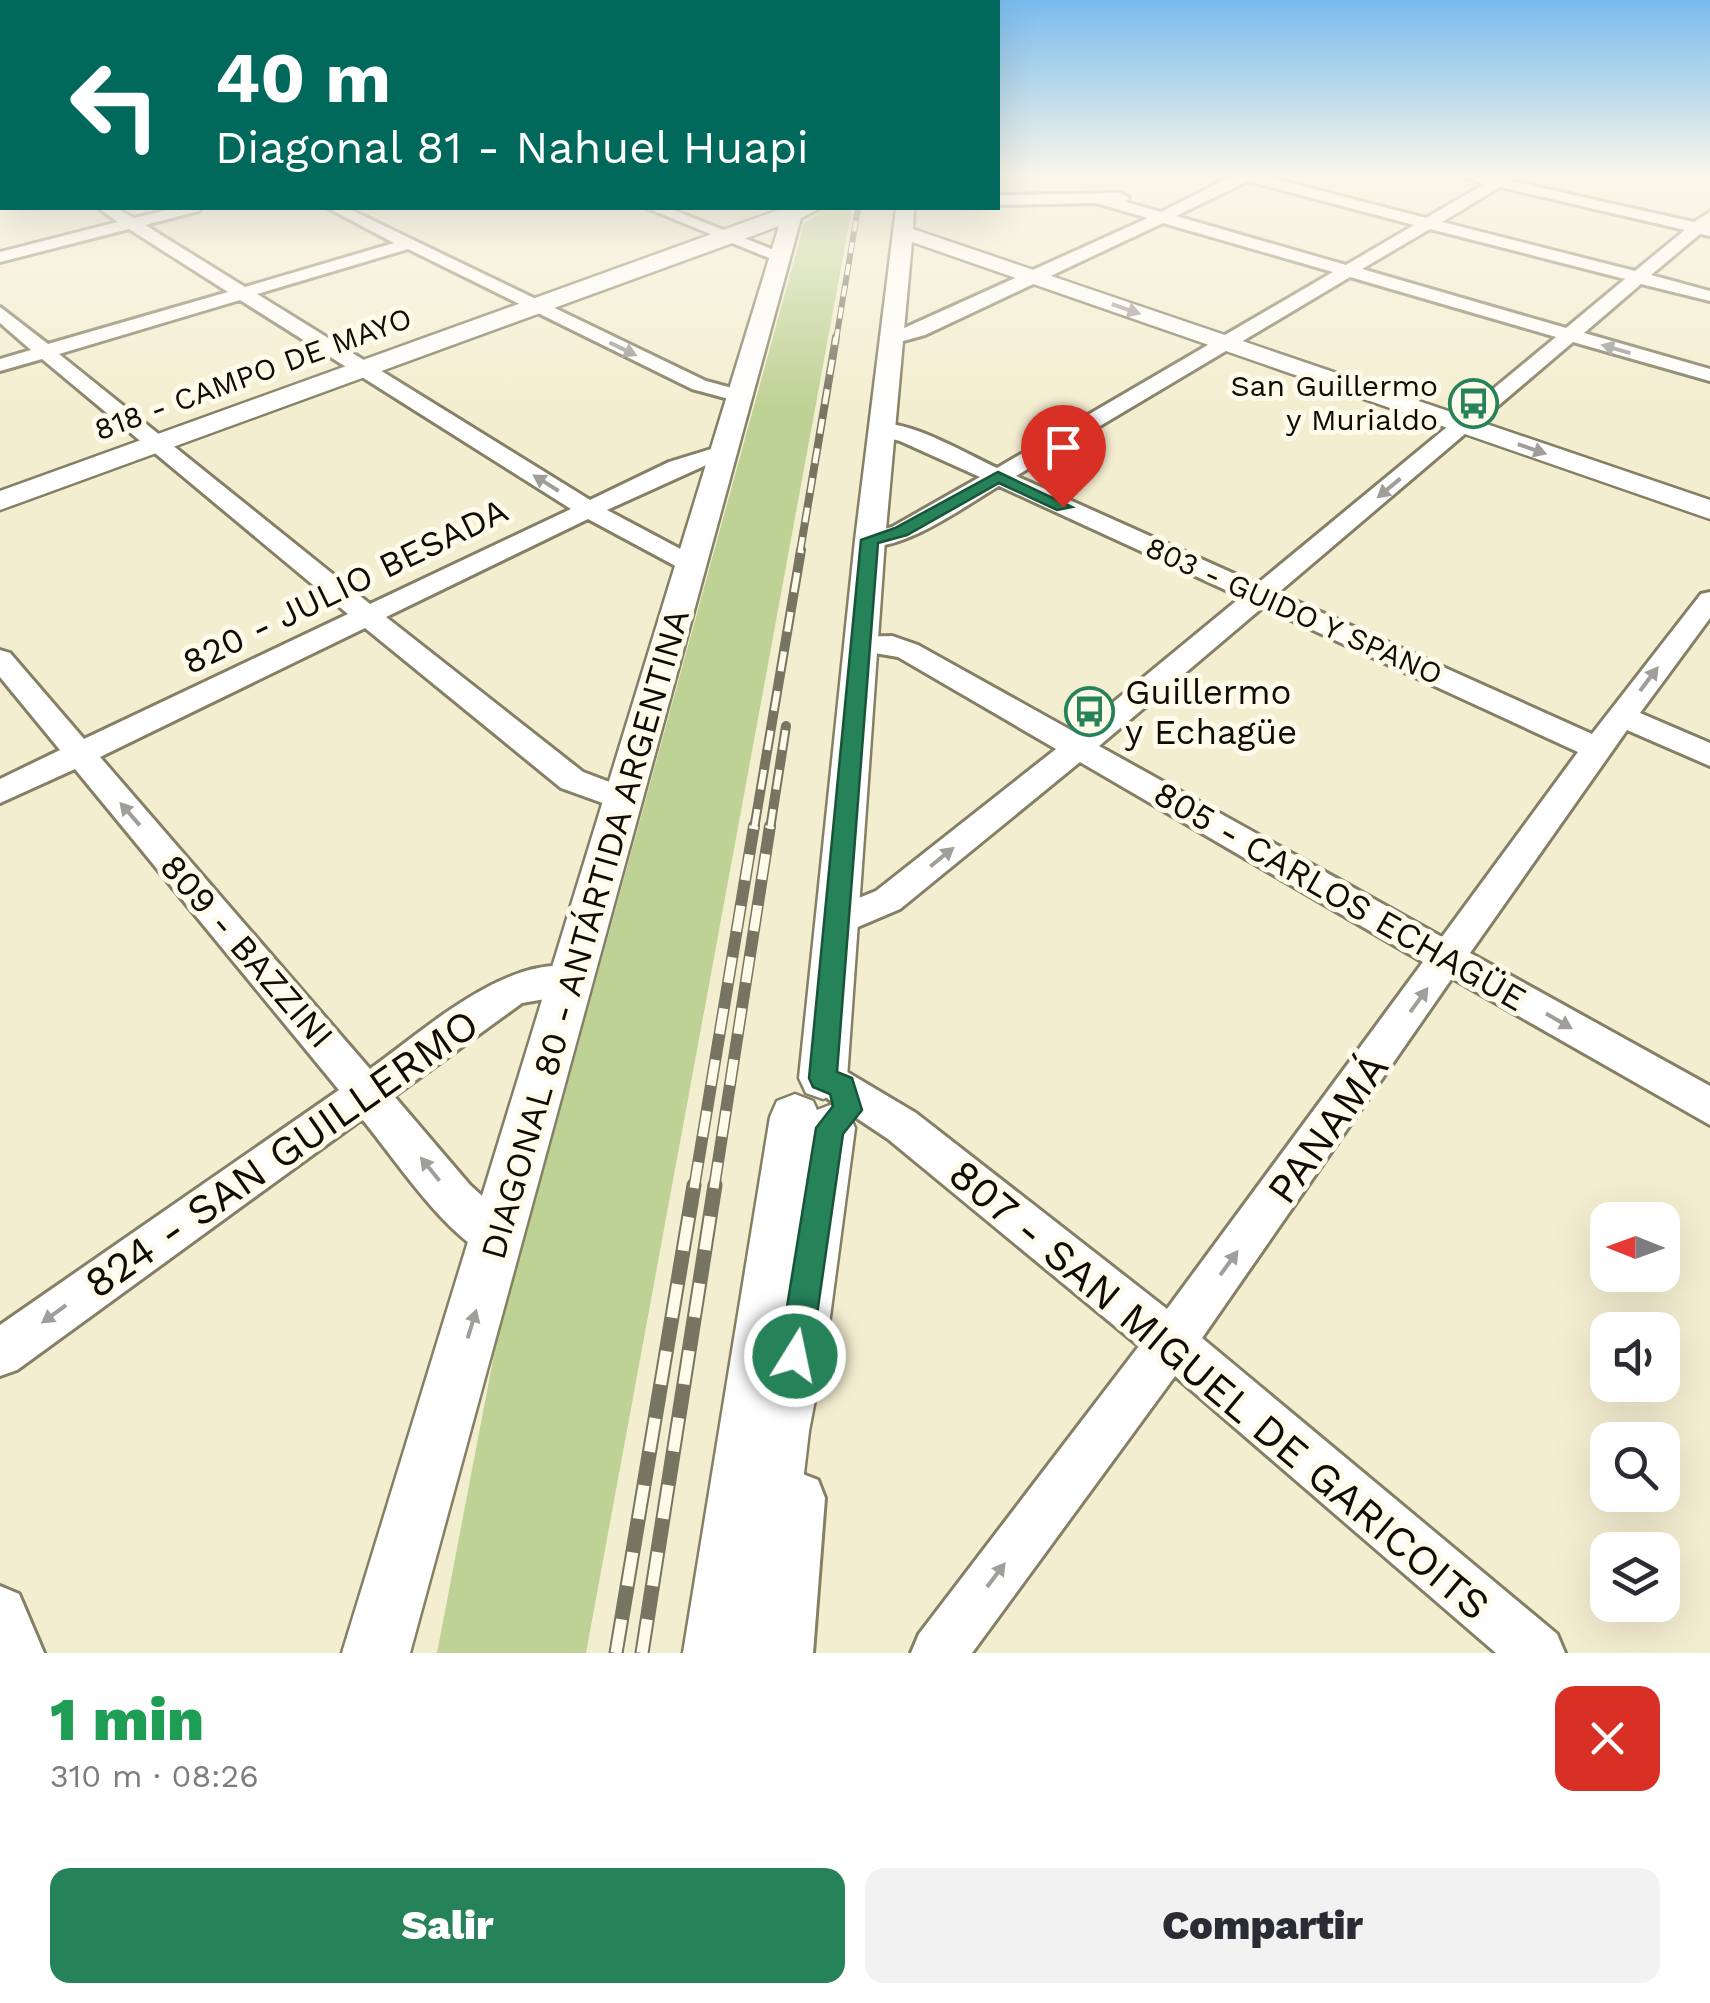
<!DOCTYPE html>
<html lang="es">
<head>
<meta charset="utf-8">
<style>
  body { margin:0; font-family:"Work Sans",sans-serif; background:#f2f2f3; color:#2b2b33; height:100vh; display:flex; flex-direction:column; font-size:38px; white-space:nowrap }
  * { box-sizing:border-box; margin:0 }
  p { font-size:32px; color:#7c7c81 }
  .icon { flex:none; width:55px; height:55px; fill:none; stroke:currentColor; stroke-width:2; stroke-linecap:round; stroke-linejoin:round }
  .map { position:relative; height:1653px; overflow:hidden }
  .sheet { display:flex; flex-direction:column; background:#fff; flex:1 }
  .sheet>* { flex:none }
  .hud { position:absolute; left:0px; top:0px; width:1000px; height:210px; box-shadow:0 10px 40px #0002; background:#00695c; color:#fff; overflow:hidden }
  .needle { width:65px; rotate:271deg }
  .tools { position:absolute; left:1590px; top:1202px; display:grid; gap:20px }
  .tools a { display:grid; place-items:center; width:90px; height:90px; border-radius:20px; background:#fff; box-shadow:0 10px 40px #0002; font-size:50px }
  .pin { position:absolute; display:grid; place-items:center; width:85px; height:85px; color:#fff; margin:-102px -42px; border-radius:50% 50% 50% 0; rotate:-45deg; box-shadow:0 0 10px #0007 }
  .pin .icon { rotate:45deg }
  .me { position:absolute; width:110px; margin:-55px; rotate:10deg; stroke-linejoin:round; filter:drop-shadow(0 0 8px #0008) }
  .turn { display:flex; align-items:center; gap:35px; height:210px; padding:0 50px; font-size:45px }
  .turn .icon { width:130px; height:130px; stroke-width:2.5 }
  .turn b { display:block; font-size:70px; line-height:85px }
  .round { display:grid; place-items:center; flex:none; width:105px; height:105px; border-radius:20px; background:#f2f2f3 }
  .headline { display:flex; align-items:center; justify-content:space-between; height:170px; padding:0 50px }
  h1 { font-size:60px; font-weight:800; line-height:75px; color:#1e9e55 }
  .action { display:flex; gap:20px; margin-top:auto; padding:20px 50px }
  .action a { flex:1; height:115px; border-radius:20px; background:#258259; color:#fff; font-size:40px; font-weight:800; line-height:115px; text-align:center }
  .action a+a { background:#f2f2f3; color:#2b2b33 }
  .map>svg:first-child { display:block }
</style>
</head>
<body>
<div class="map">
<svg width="1710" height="1653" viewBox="0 0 1710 1653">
  <rect width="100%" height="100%" fill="#f4eed1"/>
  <!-- green -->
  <path fill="#bed295" d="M826,208H852L586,1653H437L496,1344L804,224Z"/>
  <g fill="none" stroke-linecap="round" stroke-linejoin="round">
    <defs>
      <g id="minor">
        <path d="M1234,175H1259L1426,218L1484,184L1459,175H1517L1511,181L1694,222L1710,212V236L1700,234L1651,275L1710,291V301L1641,284L1584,333L1710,369V381L1573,342L1278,593L1592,734L1701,594L1710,592V618L1640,713L1710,743V766L1627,730L1470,953L1710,1086V1125L1452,978L1202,1338L1557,1634L1565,1653H1496L1175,1376L972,1653H911L919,1634L1139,1346L888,1139L828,1099L822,1087L828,1075L842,1069L916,1113L1167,1309L1423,962L1080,762L900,909L839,935L827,931L821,921L827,911L876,891L1056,749L898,657L851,649L847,643L851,637L892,636L918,645L1076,733L1241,597L999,486C966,505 899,555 861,545L858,540L861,535L892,527L980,477L900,441L873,434L870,429L873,424C905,417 967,454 997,468L1333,272L1163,223L925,335L892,344L882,338L1148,218L1096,203L998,205V195L1121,193L1129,198L1125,202L1161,212ZM1248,181L1414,225L1346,265L1176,216ZM1500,187L1685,230L1635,271L1442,222ZM1430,229L1625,279L1566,328L1362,269ZM1350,277L1556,337L1257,584L1016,476ZM1263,607L1578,752L1442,937L1099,746Z"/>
        <path d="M98,208H116L134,218L176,208H201L199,211L145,225L245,287L394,243L328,208H347L706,381L747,392L750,396L740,402L692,389L408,249L257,294L590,500L669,462L724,445L735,452L607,510L701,560L705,565L701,570H683L588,519L386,617L583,772L636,792L641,800L636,808L625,811L561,788L365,628L100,757L370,1069C425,1030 515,946 586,970L591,981L586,992L522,1003L394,1096L470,1185L513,1224L520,1239L513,1254L498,1260C447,1240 397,1161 362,1119L17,1370L0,1376V1325L339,1090L75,769L0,803V779L60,750L0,677V650L10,653L84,739L348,614L42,359L0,371V359L31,350L0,323V307L48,344L228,292L129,229L0,262V252L118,222ZM240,300L571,509L370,604L59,354Z"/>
        <path d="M647,208H668L789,256L774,260Z"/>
        <path d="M800,1473L818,1480L825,1498L813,1653H759L775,1498L782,1480Z"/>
        <path d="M0,1586L19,1594L44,1653H0Z"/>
      </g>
      <g id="tertiary">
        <path d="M784,208H821L801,218L410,1653H342L779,226L0,510V491Z"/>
        <path d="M896,208H914L913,229L1710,500V519L912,242L885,540L847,1078L840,1093L823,1099L806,1093L799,1078L855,540Z"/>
        <path d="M795,1094L813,1101L817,1110L830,1105L848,1112L855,1128L828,1332L809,1431L783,1653H683L770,1117L777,1101Z"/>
      </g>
    </defs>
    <!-- minor casing -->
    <use href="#minor" stroke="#857f65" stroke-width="6"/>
    <!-- tertiary casing -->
    <use href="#tertiary" stroke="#857f65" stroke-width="5"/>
    <!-- minor -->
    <use href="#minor" fill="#fff" fill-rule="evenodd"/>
    <!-- tertiary -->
    <use href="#tertiary" fill="#fff" fill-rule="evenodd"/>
    <defs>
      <path id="rail-far4" d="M836,340L858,208"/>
      <path id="rail-far3" d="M800,552L836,337"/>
      <g id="rail-far2">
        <path d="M754,829L801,550"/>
        <path d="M770,829L786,726"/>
      </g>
      <g id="rail-far1">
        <path d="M694,1188L754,826"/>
        <path d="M714,1188L770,826"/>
      </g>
      <g id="rail">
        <path d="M616,1653L694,1185"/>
        <path d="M642,1653L715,1185"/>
      </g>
    </defs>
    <!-- rail-far4 casing -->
    <use href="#rail-far4" stroke="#777462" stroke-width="6"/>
    <!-- rail-far3 casing -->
    <use href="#rail-far3" stroke="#777462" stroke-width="8"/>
    <!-- rail-far2 casing -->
    <use href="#rail-far2" stroke="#777462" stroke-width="10"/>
    <!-- rail-far1 casing -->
    <use href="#rail-far1" stroke="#777462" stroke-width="12"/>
    <!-- rail casing -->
    <use href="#rail" stroke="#777462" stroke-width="15"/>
    <!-- rail-far4 -->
    <use href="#rail-far4" stroke="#fffbea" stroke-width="4" stroke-dasharray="11" stroke-linecap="butt"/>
    <!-- rail-far3 -->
    <use href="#rail-far3" stroke="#fffbea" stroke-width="5" stroke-dasharray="15" stroke-linecap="butt"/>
    <!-- rail-far2 -->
    <use href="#rail-far2" stroke="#fffbea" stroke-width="6" stroke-dasharray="20" stroke-linecap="butt"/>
    <!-- rail-far1 -->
    <use href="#rail-far1" stroke="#fffbea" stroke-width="9" stroke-dasharray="26" stroke-linecap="butt"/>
    <!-- rail -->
    <use href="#rail" stroke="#fffbea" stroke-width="11" stroke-dasharray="34" stroke-linecap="butt"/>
  </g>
  <!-- one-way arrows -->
  <defs><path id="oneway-solid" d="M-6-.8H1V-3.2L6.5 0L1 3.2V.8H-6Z" transform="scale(2.5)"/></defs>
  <g fill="#9f9e9b">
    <use href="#oneway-solid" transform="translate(1126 309) rotate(19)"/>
    <use href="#oneway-solid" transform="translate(623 349) rotate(26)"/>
    <use href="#oneway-solid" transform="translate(1616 349) rotate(-164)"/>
    <use href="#oneway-solid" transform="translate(1532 449) rotate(19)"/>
    <use href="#oneway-solid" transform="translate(546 483) rotate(-148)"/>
    <use href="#oneway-solid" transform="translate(1389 488) rotate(140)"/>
    <use href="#oneway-solid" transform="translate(1649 679) rotate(-53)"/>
    <use href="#oneway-solid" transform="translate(130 814) rotate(-131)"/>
    <use href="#oneway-solid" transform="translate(942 857) rotate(-39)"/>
    <use href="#oneway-solid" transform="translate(1419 1000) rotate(-54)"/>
    <use href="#oneway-solid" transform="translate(1559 1021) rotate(30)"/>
    <use href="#oneway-solid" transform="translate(430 1169) rotate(-129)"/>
    <use href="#oneway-solid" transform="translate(1229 1263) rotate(-54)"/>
    <use href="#oneway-solid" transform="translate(54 1314) rotate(144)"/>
    <use href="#oneway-solid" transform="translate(472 1324) rotate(-73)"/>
    <use href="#oneway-solid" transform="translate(996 1575) rotate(-53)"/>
  </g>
  <!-- sky -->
  <linearGradient id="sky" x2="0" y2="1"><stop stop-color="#79bbee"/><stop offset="0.43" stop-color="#faf7ea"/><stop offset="1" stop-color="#faf7ea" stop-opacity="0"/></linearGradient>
  <rect width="1710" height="407" fill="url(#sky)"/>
  <!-- route -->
  <path fill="#258259" stroke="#18543a" stroke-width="2.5" d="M998,472L1072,507L1057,510L999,483L907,535L878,543L837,1072L852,1078L862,1110L843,1134L811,1356L807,1367L795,1372L783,1367L779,1356L816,1128L833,1106L830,1094L813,1087L809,1078L861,540L895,528Z"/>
  <!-- icons -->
  <defs>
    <symbol id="bus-ring" viewBox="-11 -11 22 22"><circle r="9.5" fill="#fffbea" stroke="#258259" stroke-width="1.5"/><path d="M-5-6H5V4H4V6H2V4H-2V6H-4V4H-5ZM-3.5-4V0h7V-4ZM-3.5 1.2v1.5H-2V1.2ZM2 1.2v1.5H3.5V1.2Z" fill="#258259"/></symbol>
  </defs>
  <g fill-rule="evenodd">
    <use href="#bus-ring" x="1446" y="376" width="55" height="55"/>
    <use href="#bus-ring" x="1062" y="684" width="55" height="55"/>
  </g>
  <g text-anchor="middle" stroke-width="10" stroke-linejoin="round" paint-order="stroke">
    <!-- far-street labels -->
    <g font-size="30" fill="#0e0c04" stroke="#fffbea">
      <text transform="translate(253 374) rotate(-20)" y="10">818 - CAMPO DE MAYO</text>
      <text transform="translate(1294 611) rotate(24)" y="10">803 - GUIDO Y SPANO</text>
    </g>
    <!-- far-poi labels -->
    <g font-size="30" fill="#0e0c04" stroke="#fffbea" text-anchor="end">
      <text x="1438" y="396">San Guillermo<tspan x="1438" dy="34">y Murialdo</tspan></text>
    </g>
    <!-- street labels -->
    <g font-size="35" fill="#0e0c04" stroke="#fffbea">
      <text transform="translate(345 586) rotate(-26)" y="12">820 - JULIO BESADA</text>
      <text transform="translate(1340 896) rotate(30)" y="12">805 - CARLOS ECHAGÜE</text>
      <text transform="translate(585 934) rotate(-74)" y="12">DIAGONAL 80 - ANTÁRTIDA ARGENTINA</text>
      <text transform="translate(247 951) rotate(49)" y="12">809 - BAZZINI</text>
    </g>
    <!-- poi labels -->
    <g font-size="35" fill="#0e0c04" stroke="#fffbea" text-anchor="start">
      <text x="1125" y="704">Guillermo<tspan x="1125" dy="40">y Echagüe</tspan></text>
    </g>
    <!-- near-street labels -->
    <g font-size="42" fill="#0e0c04" stroke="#fffbea">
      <text transform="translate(1327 1128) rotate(-54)" y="15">PANAMÁ</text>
      <text transform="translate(281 1153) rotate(-35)" y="15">824 - SAN GUILLERMO</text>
      <text transform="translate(1220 1389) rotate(40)" y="15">807 - SAN MIGUEL DE GARICOITS</text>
    </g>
  </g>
</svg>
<div class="tools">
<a><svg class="needle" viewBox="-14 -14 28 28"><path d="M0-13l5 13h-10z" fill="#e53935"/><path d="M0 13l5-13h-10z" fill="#7c7c81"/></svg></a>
<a><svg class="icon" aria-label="sound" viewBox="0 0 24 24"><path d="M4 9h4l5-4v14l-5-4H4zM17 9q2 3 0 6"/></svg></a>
<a><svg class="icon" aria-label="search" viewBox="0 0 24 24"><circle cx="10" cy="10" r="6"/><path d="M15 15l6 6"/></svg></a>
<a><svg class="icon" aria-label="layers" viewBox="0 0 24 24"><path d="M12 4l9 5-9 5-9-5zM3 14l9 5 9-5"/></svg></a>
</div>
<div class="pin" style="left:1063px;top:507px;background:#d93025"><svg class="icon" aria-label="arrive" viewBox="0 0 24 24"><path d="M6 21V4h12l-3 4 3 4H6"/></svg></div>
<svg class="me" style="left:795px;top:1356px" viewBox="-20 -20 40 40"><circle r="17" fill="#258259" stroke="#fff" stroke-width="3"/><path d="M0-11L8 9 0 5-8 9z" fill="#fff"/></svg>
<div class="hud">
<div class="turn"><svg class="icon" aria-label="left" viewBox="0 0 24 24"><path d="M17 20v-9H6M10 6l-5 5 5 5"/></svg><div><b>40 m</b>Diagonal 81 - Nahuel Huapi</div></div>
</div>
</div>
<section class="sheet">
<div class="headline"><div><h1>1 min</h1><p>310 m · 08:26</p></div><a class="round" style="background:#d93025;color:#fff"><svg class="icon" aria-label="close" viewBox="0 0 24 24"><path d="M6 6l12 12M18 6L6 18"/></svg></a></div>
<div class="action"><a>Salir</a><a>Compartir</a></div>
</section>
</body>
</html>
